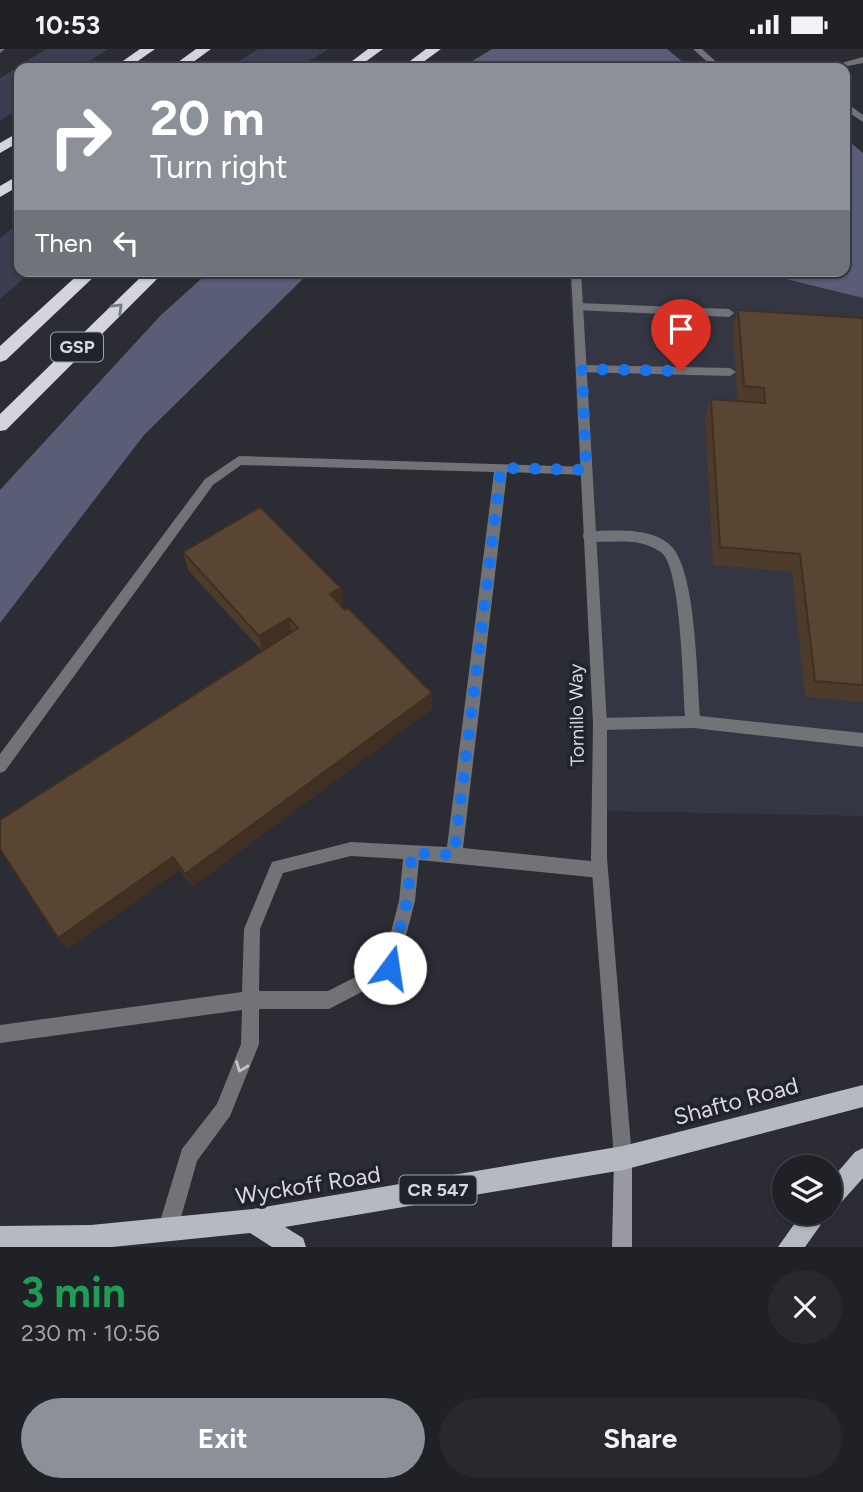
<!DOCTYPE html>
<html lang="en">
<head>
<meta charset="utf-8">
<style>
  body { margin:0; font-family:Figtree,sans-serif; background:#28292f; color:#f1f3f6; height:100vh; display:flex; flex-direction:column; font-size:26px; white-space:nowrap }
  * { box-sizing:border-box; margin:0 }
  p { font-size:23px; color:#a2a3a7 }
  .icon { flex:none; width:38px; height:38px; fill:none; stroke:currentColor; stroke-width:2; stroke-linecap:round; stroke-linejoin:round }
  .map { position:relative; height:1198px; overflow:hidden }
  .drawer { display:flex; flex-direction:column; background:#202127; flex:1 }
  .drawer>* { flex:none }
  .banner { position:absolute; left:14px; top:14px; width:836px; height:214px; border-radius:14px; box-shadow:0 2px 5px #0004,0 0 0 2px #3d3e44; background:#8c9099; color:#fff; overflow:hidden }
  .fabs { position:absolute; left:772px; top:1106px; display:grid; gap:14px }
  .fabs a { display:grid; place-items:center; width:70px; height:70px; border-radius:50%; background:#202127; box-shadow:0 2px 5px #0004,0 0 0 2px #3d3e44; font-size:35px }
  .pin { position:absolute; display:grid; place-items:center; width:60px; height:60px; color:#fff; margin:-72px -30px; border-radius:50% 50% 50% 0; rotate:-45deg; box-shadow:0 0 7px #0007 }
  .pin .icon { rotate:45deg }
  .me { position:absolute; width:77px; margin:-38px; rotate:14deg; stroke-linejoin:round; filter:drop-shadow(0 0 5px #0008) }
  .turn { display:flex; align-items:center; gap:24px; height:147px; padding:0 21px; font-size:32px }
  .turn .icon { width:91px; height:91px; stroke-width:2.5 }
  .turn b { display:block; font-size:49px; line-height:60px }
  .then { display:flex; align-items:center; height:66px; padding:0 21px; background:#0003; gap:14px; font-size:26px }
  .round { display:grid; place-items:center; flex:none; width:74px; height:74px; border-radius:37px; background:#28292f }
  .headline { display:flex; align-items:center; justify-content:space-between; height:119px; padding:0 21px }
  h1 { font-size:42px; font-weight:700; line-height:52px; color:#1e9e55 }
  .primary-button { display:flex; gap:14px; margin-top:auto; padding:14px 21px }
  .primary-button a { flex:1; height:80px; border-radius:42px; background:#8c9099; color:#fff; font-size:28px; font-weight:700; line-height:80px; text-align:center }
  .primary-button a+a { background:#28292f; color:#f1f3f6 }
  .status { display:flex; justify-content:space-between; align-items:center; height:49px; padding:0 35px; background:#202127; direction:ltr }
  .status svg { height:19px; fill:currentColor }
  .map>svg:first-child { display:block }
</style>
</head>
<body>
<div class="status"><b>10:53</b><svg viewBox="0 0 49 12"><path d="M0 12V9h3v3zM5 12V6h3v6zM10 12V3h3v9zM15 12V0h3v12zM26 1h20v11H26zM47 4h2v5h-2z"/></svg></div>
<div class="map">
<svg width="863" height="1198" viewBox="0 0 863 1198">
  <rect width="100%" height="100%" fill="#2b2c34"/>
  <!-- built -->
  <path fill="#343643" d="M569,222H753L863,249V767L600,762Z"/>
  <!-- green -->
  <g fill="#3b3e51">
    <path d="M46,0H108L79,19H19V59L0,72V29Z"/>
    <path d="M258,0H329L298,19H229Z"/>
    <path d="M19,174V222H32L0,250V189Z"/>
  </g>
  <!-- forest -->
  <g fill="#595d76">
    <path d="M492,0H667L690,19H461Z"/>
    <path d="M845,89L863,104V249L753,222H845Z"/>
    <path d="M210,222H311L144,386L0,574V441L161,266Z"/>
  </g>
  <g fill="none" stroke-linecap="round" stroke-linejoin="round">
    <!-- service -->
    <g fill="#727377" fill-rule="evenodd">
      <path d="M693,0H702L723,19H714Z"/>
      <path d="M845,53L863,66V73L845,61Z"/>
      <path d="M579,254L729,260L734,264L729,268L575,261L574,258Z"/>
      <path d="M582,316L730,319L736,323L730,327L578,323V317Z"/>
      <path d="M239,407L590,418L592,421L586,426L507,423L463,799L600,813L606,816L608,821L606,826L600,829L419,811L415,852L396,925L329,960H259V995L230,1067L197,1112L178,1179L175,1186L168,1189L161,1186L158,1179L182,1100L217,1055L241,995L242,961L0,994V976L242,943L244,880L272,813L351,793L447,798L494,423L241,416L213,436L5,722L0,724V705L205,430ZM351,807L403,810L399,852L383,914L328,942H259L260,880L283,824Z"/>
      <path d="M589,482C614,482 653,477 672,498C696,524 697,630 700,667L863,684V698L693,679L600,681L595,680L593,675L595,670L600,669L685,667C683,636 681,525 663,505C660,502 654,499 649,497C628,488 605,496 584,491L583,487L584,483Z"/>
    </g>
    <!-- minor -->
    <g fill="#727377" fill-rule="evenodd">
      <path d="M863,8V14L838,19H824Z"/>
      <path d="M571,222H581L607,675V809L632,1109L630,1116L623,1118L616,1116L614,1109L591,809L593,675Z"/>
    </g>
    <!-- tertiary -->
    <path fill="#727377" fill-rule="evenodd" d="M0,0H5L0,4Z"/>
    <!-- secondary -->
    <path fill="#999aa1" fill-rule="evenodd" d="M623,1100L630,1102L632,1109V1198H612L614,1109L616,1102Z"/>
    <!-- primary -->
    <g fill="#b7b9c1" fill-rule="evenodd">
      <path d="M863,1036V1058L623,1121L285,1178L303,1189L306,1198H272L250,1184L112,1198H0V1177L91,1176L253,1160L623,1097Z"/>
      <path d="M863,1099V1129L838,1157L830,1161V1132L855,1103Z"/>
      <path d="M802,1164H829L805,1198H778Z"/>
    </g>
    <!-- motorway -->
    <g fill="#d3d4de" fill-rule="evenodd">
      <path d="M140,0H155L128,19H113Z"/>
      <path d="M196,0H211L185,19H170Z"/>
      <path d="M368,0H383L357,19H343Z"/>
      <path d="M426,0H441L415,19H401Z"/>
      <path d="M19,83V93L0,104V94Z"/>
      <path d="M19,126V137L0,148V137Z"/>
      <path d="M82,222H100L6,311L0,313V297Z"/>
      <path d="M147,222H165L6,381L0,382V365Z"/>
    </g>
  </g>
  <!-- wall -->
  <g fill="#4d3b2b">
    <path d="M738,261L863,269V653L805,648L792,523L713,516L705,369L711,350L738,352L732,280Z"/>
    <path d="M183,503L341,539L343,556L341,557L432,660L192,838L180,821L68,900L58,889L262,602L188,521Z"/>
  </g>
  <!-- shaded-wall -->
  <g fill="#3f3023">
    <path d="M341,539L343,556L332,563L330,545Z"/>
    <path d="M289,569L292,586L263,604L259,587Z"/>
    <path d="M432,644V660L192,838L185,825Z"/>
    <path d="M173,808L180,821L68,900L58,889Z"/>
  </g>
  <!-- building -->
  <g fill="#5a4532" stroke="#3f3023" stroke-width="2">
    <path d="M738,261L863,269V636L815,632L800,505L720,498L711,350L765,354L764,339L744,337Z"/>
    <path d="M260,458L341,539L330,545L345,561L348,559L432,644L185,825L173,808L58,889L0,800V771L298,579L289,569L259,587L183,503Z"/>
  </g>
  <!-- one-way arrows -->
  <defs><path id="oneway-chevron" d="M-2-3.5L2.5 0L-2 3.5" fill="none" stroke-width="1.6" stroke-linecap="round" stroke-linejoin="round" transform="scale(1.75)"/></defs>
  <use stroke="#7a7c84" href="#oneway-chevron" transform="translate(118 259) rotate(-44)"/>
  <use stroke="#c4c5c9" href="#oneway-chevron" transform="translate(241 1018) rotate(111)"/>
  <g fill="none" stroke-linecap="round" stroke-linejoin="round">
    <!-- route -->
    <path stroke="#1a73e8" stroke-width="12" stroke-dasharray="0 21.6" d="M390,919L407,852L412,804L454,806L501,419L586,421L582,320L681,322"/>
  </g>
  <g text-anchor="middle" stroke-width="7" stroke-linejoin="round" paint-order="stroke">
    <!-- shield labels -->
    <g fill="#21232a" stroke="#a1a2a8" stroke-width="2">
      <rect x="51" y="283.5" width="52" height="29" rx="5"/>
      <rect x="399.5" y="1126.5" width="77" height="29" rx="5"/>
    </g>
    <g font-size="18" font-weight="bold" fill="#d8d9de">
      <text x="77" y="304">GSP</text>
      <text x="438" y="1147">CR 547</text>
    </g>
    <!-- street labels -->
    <g font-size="19" fill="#d8d9de" stroke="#21232a">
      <text transform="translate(576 666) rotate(-91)" y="7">Tornillo Way</text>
    </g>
    <!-- near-street labels -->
    <g font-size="23" fill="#d8d9de" stroke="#21232a">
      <text transform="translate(736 1052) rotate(-15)" y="8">Shafto Road</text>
      <text transform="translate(308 1136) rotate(-9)" y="8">Wyckoff Road</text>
    </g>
  </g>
</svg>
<div class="fabs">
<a><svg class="icon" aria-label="layers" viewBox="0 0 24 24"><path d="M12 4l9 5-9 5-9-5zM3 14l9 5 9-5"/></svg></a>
</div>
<div class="pin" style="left:681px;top:322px;background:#d93025"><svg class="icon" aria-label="arrive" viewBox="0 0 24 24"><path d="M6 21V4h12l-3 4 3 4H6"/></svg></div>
<svg class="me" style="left:390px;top:919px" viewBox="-20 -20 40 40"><circle r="19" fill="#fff"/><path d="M0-13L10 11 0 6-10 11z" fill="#1a73e8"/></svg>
<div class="banner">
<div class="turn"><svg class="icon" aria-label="right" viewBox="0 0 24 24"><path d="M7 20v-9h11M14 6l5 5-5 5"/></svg><div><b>20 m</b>Turn right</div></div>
<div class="then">Then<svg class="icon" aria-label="left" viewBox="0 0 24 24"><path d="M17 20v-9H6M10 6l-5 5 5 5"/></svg></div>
</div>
</div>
<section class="drawer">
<div class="headline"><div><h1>3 min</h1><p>230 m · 10:56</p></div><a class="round"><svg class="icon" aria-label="close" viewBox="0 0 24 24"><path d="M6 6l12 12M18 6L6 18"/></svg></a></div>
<div class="primary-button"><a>Exit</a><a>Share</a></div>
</section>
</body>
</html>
